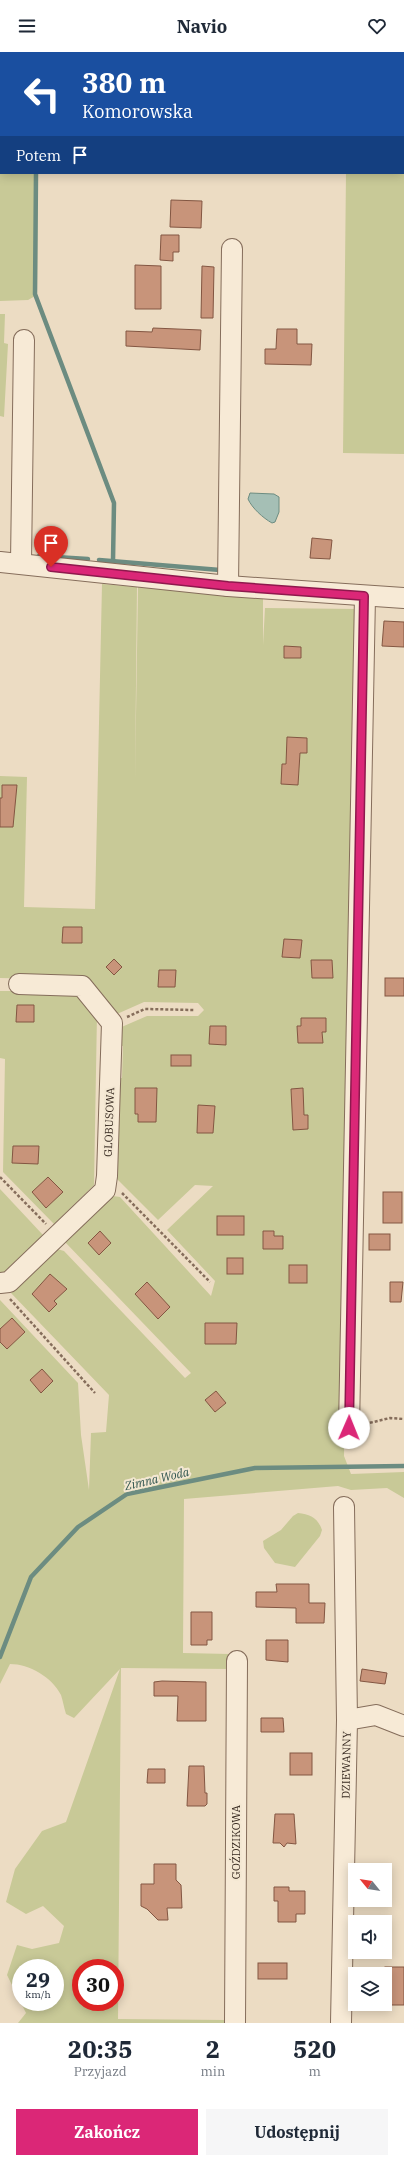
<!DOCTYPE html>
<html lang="pl">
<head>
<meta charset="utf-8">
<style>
  body { margin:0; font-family:"IBM Plex Serif",serif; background:#f6f6f7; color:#1f2937; height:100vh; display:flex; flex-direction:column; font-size:15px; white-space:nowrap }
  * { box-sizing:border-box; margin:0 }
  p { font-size:13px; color:#747a83 }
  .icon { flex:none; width:22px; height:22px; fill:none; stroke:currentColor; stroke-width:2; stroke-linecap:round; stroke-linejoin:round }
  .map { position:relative; height:1971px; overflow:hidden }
  .details { display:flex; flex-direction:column; background:#fff; flex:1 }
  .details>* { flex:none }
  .hud { position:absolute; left:0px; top:0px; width:404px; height:122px; box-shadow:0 2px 10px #0003; background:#1a4fa0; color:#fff; overflow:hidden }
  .needle { width:26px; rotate:300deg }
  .buttons { position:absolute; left:348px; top:1811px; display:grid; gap:8px }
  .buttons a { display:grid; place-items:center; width:44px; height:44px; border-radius:0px; background:#fff; box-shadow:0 2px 10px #0003; font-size:20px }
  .speed { position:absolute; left:12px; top:1907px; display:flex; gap:8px; font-size:20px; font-weight:700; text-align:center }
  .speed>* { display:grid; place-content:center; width:52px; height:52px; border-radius:50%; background:#fff; box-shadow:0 2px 10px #0003; line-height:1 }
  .speed small { font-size:10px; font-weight:400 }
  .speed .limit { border:6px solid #d22; background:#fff; color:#111 }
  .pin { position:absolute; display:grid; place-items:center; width:34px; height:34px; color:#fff; margin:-41px -17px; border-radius:50% 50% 50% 0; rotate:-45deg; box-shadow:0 0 4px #0007 }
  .pin .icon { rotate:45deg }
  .me { position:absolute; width:44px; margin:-22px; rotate:1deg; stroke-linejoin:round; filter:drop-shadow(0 0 3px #0008) }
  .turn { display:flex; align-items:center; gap:14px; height:84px; padding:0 16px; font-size:18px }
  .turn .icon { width:52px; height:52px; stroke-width:2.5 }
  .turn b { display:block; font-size:28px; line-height:34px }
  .then { display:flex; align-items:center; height:38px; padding:0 16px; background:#0003; gap:8px; font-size:15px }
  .eta { display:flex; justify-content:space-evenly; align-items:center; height:68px; text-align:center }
  .eta b { font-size:24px; font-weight:800; line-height:28px }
  .action { display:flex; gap:8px; margin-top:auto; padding:8px 16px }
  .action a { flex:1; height:46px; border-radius:0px; background:#db2777; color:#fff; font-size:16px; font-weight:800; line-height:46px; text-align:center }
  .action a+a { background:#f6f6f7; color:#1f2937 }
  header { display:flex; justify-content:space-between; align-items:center; height:52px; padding:0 16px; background:#fff; font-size:18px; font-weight:800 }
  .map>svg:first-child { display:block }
</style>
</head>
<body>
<header><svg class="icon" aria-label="menu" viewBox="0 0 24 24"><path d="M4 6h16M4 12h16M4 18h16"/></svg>Navio<svg class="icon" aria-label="heart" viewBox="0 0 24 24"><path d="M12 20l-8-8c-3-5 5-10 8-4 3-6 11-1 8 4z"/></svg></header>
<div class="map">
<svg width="404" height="1971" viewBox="0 0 404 1971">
  <rect width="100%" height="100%" fill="#ecdcc3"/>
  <!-- green -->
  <g fill="#c8c997" fill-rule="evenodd">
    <path d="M0,0H34L1,1V121H38L37,243L28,248L0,249Z"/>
    <path d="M347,0H404V402L343,401L346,121H403V1Z"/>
    <path d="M0,262H5L4,291L8,292L4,365L0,364Z"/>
    <path d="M102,532L137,535L135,729L138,535L263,546V593L265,556L358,557L344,1404L351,1422L404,1420V1446L387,1436L351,1438L338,1434L184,1447L183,1601L230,1602V1617L121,1616L118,1967L226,1968V1971H18L26,1961L7,1923L17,1893L32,1897L59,1891L64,1874L43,1854L26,1862L6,1850L15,1817L42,1779L66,1770L120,1617L74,1666L66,1662C64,1656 63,1649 61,1643C52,1625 29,1612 10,1612L0,1632V1248L78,1331L81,1383L89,1438L91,1381L106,1380L109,1343L11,1241L57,1197L64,1199L185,1326L191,1321L65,1190L113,1144L120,1145L211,1244L215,1229L167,1178L213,1134L195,1133L158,1168L114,1124L119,1026H122L123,994H117V977L147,964H198L204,958L198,951L144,950L117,962L87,928L0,926V724L27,725L24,855L95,857ZM21,1916H55V1950H21ZM81,1916H115V1950H81Z"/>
    <path d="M0,939H68L86,947L97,962L94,1133L54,1172L3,1120L5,1007L0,1006Z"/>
    <path d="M0,1137L43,1183L2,1222H0Z"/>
    <path d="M298,1461C310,1462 318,1466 322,1478L320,1484L295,1515L275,1511L264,1496L263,1489L281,1478L293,1464Z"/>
  </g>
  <!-- water -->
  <path fill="#a5bfb5" stroke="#6c8c81" d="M250,441L274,442L279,445V460L275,470L272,471C263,466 252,456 248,447Z"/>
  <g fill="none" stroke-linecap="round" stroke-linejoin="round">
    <!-- stream -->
    <g stroke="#6c8c81" stroke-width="4.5">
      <path d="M37,1V0"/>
      <path d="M0,13H1"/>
      <path d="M36,121L35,242L114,451L113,509"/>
      <path d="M39,504L88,507"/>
      <path d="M99,508L220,518"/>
      <path d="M0,1605L31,1525L78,1475L127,1442L255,1416L404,1414"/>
    </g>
  </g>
  <!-- building -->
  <g fill="#c8947a" stroke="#835642">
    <path d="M171,148L202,149L201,176L170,175Z"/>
    <path d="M161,183H179V200H173V209L160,208Z"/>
    <path d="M135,213L161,214V257H135Z"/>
    <path d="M202,214L214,215L213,266H201Z"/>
    <path d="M153,276L201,278L200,298L126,294V279L152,280Z"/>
    <path d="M277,277H297V292H312L311,313L265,312V297H276Z"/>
    <path d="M312,486L332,488L330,507L310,506Z"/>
    <path d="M384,569L404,570V595L382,594Z"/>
    <path d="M284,594L301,595V606H284Z"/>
    <path d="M287,685L307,686V701H300L298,733L281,732L282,712H286Z"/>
    <path d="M2,733H17L13,775H0V746H2Z"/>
    <path d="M63,875H82V891H62Z"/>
    <path d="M284,887L302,888L300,906L282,905Z"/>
    <path d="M114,907L122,915L114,923L106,915Z"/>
    <path d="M311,908H332L333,926H312Z"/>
    <path d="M159,918H176L175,935H158Z"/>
    <rect x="385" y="926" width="19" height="18"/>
    <path d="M17,953H34V970H16Z"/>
    <path d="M301,966H326V980H322L323,991H298L297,974H301Z"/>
    <path d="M210,974H226V993L209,992Z"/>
    <rect x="171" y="1003" width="20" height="11"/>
    <path d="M135,1036H157L156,1070H138V1062H135Z"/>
    <path d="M303,1036L304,1063H308V1077L293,1078L291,1037Z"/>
    <path d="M198,1053L215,1054L213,1081H197Z"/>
    <path d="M13,1094H39L38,1112L12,1111Z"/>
    <path d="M48,1125L63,1140L46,1156L32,1140Z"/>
    <rect x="383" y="1140" width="19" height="31"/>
    <rect x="217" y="1164" width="27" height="19"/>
    <path d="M100,1179L111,1191L99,1203L88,1191Z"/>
    <path d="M263,1179H274V1184H283V1197H263Z"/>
    <rect x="369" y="1182" width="21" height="16"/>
    <rect x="227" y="1206" width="16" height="16"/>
    <rect x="289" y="1213" width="18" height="18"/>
    <path d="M50,1222L67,1237L54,1249L57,1252L49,1260L32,1242Z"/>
    <path d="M147,1230L170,1255L158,1267L135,1242Z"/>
    <path d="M390,1230H403L401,1250H390Z"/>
    <path d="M12,1266L25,1280L7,1297L0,1290V1277Z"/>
    <path d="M205,1271H237L236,1292H205Z"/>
    <path d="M42,1317L53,1329L41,1341L30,1328Z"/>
    <path d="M216,1339L226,1351L215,1360L205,1348Z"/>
    <path d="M276,1532H309V1551H325L324,1571H296V1556L256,1555V1540H277Z"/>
    <path d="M191,1560H212V1588H207V1593H191Z"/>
    <path d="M266,1588H288V1610L266,1608Z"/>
    <path d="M362,1617L387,1621L385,1632L360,1629Z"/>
    <path d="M162,1629L206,1630V1669H177L178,1644H154V1630Z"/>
    <path d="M261,1666H283L284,1680H261Z"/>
    <rect x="290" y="1701" width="22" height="22"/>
    <path d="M189,1714H204L205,1741H207V1752L205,1754H187Z"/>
    <path d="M148,1717H165V1731H147Z"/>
    <path d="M275,1762H294L296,1792L287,1791L284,1795L280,1791H273Z"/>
    <path d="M154,1812H176V1828L181,1833L182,1856H167L168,1868H158L147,1857L141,1854V1832H154Z"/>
    <path d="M274,1835H289V1839H305V1862H296V1870H278V1849H274Z"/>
    <rect x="258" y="1911" width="29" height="16"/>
    <rect x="385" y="1915" width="19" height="38"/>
  </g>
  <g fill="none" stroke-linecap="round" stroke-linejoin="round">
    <defs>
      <g id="minor">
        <path d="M0,510L228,534L404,546"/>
        <path d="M21,511L24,288"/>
        <path d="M228,534L232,197"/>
        <path d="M0,1231L9,1230L105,1138L107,1124L112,971L82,934L19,932"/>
        <path d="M349,1376L365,544"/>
        <path d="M347,1668L376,1663L404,1674"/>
        <path d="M235,1971L237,1609"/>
        <path d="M341,1971L347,1668L344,1455"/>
      </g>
    </defs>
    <!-- minor casing -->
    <use href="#minor" stroke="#856d5b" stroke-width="22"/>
    <!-- path -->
    <g stroke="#856d5b" stroke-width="2.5" stroke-dasharray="3 2" stroke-linecap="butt">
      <path d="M127,965L145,957L194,958"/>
      <path d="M0,1125L46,1172"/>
      <path d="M122,1141L210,1230"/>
      <path d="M10,1247L95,1341"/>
      <path d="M365,1372L390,1366L404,1367"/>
    </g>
    <!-- minor -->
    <use href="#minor" stroke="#f7ead6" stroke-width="20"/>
  </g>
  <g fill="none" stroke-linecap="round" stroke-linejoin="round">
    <defs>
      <path id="route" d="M51,515L228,534L364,544L349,1376"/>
    </defs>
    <!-- route casing -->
    <use href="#route" stroke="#8e194d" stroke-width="10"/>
    <!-- route -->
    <use href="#route" stroke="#db2777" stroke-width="7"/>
  </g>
  <g text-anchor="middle" stroke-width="4" stroke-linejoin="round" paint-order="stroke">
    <!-- street labels -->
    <g font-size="11" fill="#35271e" stroke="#f3e7d2">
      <text transform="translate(109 1070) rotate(-88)" y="4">GLOBUSOWA</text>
      <text transform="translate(346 1713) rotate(-89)" y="4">DZIEWANNY</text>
      <text transform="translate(236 1790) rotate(-90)" y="4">GOŹDZIKOWA</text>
    </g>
    <!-- water labels -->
    <g font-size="12" font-style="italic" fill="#2e544e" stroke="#f3e7d2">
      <text transform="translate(157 1427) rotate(-13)" y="4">Zimna Woda</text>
    </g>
  </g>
</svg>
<div class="buttons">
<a><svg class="needle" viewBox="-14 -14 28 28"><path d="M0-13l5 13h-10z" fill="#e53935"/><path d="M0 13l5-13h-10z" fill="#747a83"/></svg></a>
<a><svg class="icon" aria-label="sound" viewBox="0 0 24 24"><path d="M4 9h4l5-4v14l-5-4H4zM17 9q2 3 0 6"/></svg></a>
<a><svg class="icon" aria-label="layers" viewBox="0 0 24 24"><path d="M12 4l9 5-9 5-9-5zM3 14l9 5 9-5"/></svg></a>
</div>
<div class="speed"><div>29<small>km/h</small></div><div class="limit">30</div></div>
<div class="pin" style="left:51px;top:515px;background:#d93025"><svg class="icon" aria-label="arrive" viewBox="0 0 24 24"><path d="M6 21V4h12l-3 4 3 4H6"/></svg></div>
<svg class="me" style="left:349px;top:1376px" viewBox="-20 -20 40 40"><circle r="19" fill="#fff"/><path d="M0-13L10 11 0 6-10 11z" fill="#db2777"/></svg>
<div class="hud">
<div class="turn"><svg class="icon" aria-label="left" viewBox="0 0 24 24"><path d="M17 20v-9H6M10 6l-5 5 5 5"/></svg><div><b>380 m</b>Komorowska</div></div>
<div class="then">Potem<svg class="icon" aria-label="arrive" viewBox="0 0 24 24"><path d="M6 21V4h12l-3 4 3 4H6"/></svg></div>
</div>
</div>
<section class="details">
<div class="eta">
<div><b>20:35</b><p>Przyjazd</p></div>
<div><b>2</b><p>min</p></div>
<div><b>520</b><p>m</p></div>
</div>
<div class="action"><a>Zakończ</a><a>Udostępnij</a></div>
</section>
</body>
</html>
